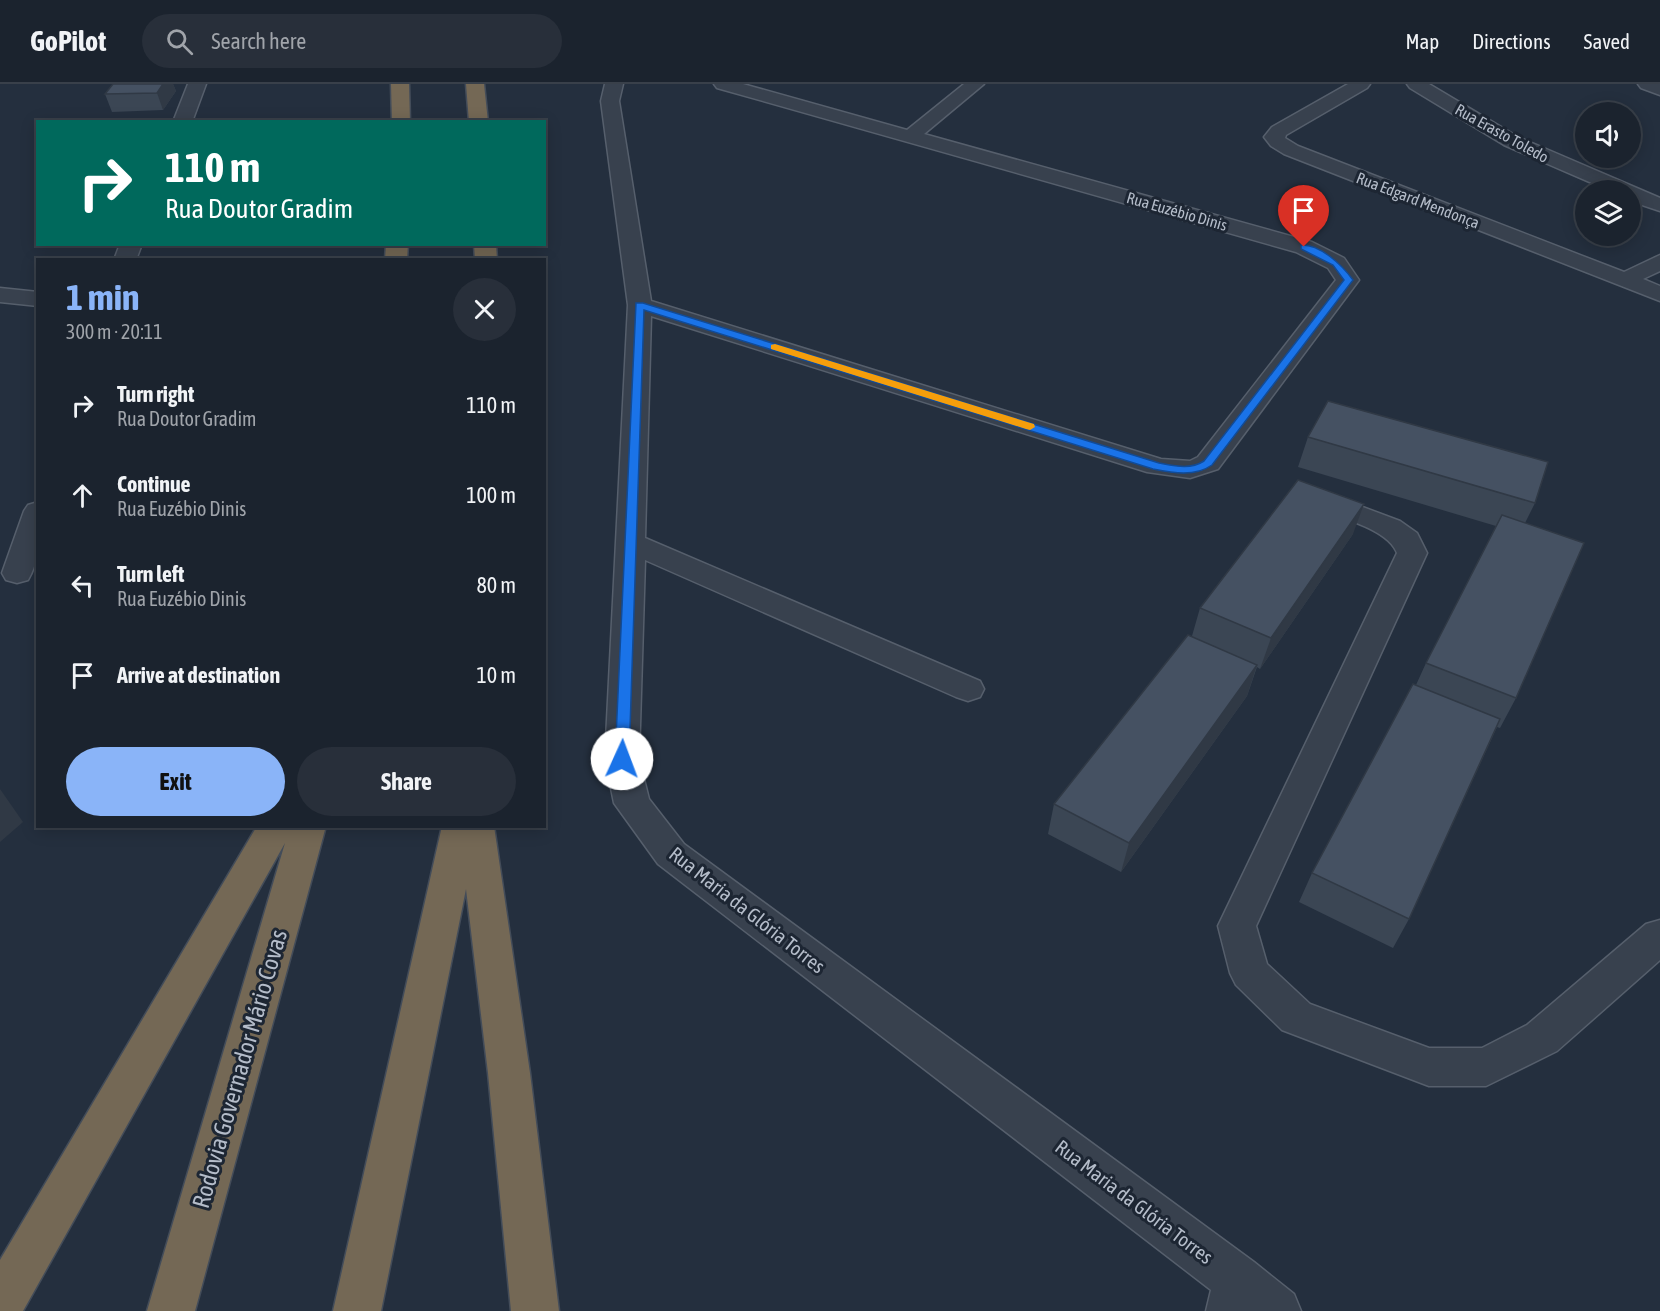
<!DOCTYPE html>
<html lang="en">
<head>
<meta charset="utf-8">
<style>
  body { margin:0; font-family:"Asap Condensed",sans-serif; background:#282f3a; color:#f1f3f6; height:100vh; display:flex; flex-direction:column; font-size:22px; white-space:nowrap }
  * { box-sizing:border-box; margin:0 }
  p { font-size:20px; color:#a0a4aa }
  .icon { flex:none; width:33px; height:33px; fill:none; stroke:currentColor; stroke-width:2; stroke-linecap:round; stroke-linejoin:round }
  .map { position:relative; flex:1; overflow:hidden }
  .sheet { position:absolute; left:36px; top:174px; width:510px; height:570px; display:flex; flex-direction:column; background:#1b232e; border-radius:0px; box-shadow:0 3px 15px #0003,0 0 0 2px #39404a }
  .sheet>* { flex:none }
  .guide { position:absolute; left:36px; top:36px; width:510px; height:126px; border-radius:0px; box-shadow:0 3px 15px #0003,0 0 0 2px #39404a; background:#00695c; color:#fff; overflow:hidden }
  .fabs { position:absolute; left:1575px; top:18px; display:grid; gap:12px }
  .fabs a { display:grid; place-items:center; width:66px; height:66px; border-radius:50%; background:#1b232e; box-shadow:0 3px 15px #0003,0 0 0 2px #39404a; font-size:30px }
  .pin { position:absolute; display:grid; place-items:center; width:51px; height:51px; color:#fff; margin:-62px -26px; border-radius:50% 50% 50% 0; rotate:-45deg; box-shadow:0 0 6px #0007 }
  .pin .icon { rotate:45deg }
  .me { position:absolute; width:66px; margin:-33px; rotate:2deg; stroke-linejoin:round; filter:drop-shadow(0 0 4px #0008) }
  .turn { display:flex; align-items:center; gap:21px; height:126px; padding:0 30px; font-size:27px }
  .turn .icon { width:78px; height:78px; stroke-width:2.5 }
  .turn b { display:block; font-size:42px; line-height:51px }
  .round { display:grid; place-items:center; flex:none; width:63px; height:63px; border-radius:32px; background:#282f3a }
  .head { display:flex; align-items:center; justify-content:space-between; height:102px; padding:0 30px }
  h1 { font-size:36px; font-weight:700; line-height:45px; color:#8ab4f8 }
  .primary-button { display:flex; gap:12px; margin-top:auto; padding:12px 30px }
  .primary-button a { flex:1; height:69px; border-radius:36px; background:#8ab4f8; color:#111; font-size:24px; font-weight:700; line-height:69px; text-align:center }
  .primary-button a+a { background:#282f3a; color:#f1f3f6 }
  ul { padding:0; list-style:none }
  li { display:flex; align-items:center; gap:18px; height:90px; padding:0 30px }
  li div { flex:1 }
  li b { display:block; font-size:22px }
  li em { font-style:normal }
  header { display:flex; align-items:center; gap:36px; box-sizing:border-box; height:84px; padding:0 30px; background:#1b232e; border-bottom:2px solid #39404a }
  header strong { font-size:28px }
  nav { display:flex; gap:33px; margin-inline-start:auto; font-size:21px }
  .search { width:420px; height:54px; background:#282f3a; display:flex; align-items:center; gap:15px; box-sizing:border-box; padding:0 21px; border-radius:33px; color:#a0a4aa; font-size:22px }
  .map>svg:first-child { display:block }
</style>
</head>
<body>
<header>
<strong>GoPilot</strong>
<div class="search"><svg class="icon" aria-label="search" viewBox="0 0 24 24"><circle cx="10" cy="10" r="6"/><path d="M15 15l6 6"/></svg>Search here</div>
<nav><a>Map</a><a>Directions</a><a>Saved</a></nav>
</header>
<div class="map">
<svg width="1660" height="1227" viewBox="0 0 1660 1227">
  <rect width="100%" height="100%" fill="#242f3e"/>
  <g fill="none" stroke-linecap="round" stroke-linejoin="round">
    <defs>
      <g id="street">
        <path d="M188,0H206L192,38H173Z"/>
        <path d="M605,0H623L619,17L651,217L1161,375L1190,377L1198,373L1336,196L1328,184L1296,168L717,4L714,0H743L907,46L964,0H984L924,50L1312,158L1344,174L1359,196L1218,385L1190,394L1147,388L651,232L645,454L980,597L984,605L980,613L968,617L956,613L645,476L639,675L649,715L684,760L1254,1178L1294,1210L1301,1227H1206L1211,1206L658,780L614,719L605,675L628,221L601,17Z"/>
        <path d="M1348,0H1370L1367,4L1286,51L1285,54L1298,62L1624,188L1660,171V187L1643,195L1660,202V217L1284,70L1271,62L1264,53L1272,43Z"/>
        <path d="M1407,0H1429L1518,53L1660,114V127L1630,117V106H1608L1504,61L1410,4Z"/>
        <path d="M1638,0H1660V11L1641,4Z"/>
        <path d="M120,160H142L136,176H114Z"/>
        <path d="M0,204L38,208V222L0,218Z"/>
        <path d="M1328,410L1400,437L1417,449L1427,469L1256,842L1267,880L1310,920L1429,964H1482L1527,941L1646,840L1660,836V876L1557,967L1486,1002H1429L1282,946L1236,901L1230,889L1218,842L1397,469C1388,445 1341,434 1318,425L1314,419L1318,413Z"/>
        <path d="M38,418C38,444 42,473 28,496L17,499L6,496L2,489L24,427L28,421Z"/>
      </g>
      <g id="highway">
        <path d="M391,0H409L410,38H392Z"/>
        <path d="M466,0H484L488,38H469Z"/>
        <path d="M386,160H408L407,176H385Z"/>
        <path d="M474,160H496L497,176H475Z"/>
        <path d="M257,742H326L195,1227H147L285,759L23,1227H0V1176Z"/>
        <path d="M442,742H494L530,989L559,1227H511L488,989L466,805L381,1227H333Z"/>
      </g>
    </defs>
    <!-- street casing -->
    <use href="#street" stroke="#565f6c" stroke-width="3"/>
    <!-- highway casing -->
    <use href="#highway" stroke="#434c59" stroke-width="3"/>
    <!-- street -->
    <use href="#street" fill="#38414e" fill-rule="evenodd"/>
    <!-- highway -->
    <use href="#highway" fill="#746855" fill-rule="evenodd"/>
  </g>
  <!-- wall -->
  <g fill="#3b4654">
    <path d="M113,0H173L176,7L163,26L112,28L105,10Z"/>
    <path d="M1308,353L1535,419L1525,439L1516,614L1500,644L1497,643L1409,835L1393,864L1299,818L1312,789L1416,601L1426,579L1496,442L1298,383Z"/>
    <path d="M1353,450L1260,585L1257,583L1247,612L1121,788L1048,750L1054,720L1192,552L1200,524Z"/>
  </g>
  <!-- shaded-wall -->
  <g fill="#303945">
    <path d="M163,0H173L176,7L163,26L157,9Z"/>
    <path d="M1364,420L1353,450L1260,585L1271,554Z"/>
    <path d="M1257,581L1247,612L1121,788L1129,759Z"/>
    <path d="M0,705L23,738L0,758Z"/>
  </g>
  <!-- building -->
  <g fill="#455162" stroke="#303945" stroke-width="1.5">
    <path d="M113,0H163L157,9L105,10Z"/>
    <path d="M1328,317L1548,378L1535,419L1308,353Z"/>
    <path d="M1298,396L1364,420L1271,554L1200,524Z"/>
    <path d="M1502,431L1584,459L1516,614L1426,579Z"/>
    <path d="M1188,551L1257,581L1129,759L1054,720Z"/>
    <path d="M1413,600L1500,635L1409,835L1312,789Z"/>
  </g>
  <!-- route -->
  <path fill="#1a73e8" stroke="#114b97" stroke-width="1.5" d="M1301,161C1320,160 1342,181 1353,196L1212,381C1195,393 1173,389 1153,385L644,226L629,675L627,679H617L615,675L636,219H643L1159,379C1175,382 1190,386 1204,377L1344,196L1333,181L1301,165Z"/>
  <!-- slow -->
  <path fill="#f59e0b" d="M775,260L1034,340L1035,343L1030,346L1026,345L771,265V261Z"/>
  <g text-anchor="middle" stroke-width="6" stroke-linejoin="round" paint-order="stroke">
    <!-- far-street labels -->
    <g font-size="16" fill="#b4bcc9" stroke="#1d2633">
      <text transform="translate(1502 49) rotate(29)" y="6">Rua Erasto Toledo</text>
      <text transform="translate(1418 116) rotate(21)" y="6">Rua Edgard Mendonça</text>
      <text transform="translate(1177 127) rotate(16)" y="6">Rua Euzébio Dinis</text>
    </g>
    <!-- street labels -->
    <g font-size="20" fill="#b4bcc9" stroke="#1d2633">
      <text transform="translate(747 826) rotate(38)" y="7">Rua Maria da Glória Torres</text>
      <text transform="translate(1134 1118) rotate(37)" y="7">Rua Maria da Glória Torres</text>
    </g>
    <!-- near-street labels -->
    <g font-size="24" fill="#b4bcc9" stroke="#1d2633">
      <text transform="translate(240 985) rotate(-74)" y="8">Rodovia Governador Mário Covas</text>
    </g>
  </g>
</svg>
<div class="fabs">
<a><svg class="icon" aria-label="sound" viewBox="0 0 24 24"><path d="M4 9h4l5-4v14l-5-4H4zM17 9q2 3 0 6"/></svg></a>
<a><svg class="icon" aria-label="layers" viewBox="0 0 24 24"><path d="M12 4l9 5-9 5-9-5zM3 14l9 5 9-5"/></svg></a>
</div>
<div class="pin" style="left:1304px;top:163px;background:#d93025"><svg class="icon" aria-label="arrive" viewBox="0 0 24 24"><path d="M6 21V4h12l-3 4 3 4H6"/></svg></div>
<svg class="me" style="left:622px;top:675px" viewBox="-20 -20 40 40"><circle r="19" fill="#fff"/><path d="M0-13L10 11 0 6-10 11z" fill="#1a73e8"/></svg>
<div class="guide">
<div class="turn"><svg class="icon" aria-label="right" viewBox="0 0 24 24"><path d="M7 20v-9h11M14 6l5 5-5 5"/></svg><div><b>110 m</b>Rua Doutor Gradim</div></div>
</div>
<section class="sheet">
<div class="head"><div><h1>1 min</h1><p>300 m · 20:11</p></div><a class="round"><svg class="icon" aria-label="close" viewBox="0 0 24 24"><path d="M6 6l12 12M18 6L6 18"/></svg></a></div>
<ul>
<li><svg class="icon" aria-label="right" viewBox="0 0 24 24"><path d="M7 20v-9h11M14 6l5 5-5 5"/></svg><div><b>Turn right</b><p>Rua Doutor Gradim</p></div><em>110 m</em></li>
<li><svg class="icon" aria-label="ahead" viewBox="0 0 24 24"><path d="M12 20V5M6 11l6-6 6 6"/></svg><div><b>Continue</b><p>Rua Euzébio Dinis</p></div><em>100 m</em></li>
<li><svg class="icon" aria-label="left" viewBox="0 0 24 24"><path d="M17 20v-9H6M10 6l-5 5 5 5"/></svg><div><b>Turn left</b><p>Rua Euzébio Dinis</p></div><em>80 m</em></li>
<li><svg class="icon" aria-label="arrive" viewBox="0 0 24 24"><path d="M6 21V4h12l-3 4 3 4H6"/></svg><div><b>Arrive at destination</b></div><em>10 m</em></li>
</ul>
<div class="primary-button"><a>Exit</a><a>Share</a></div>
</section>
</div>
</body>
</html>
